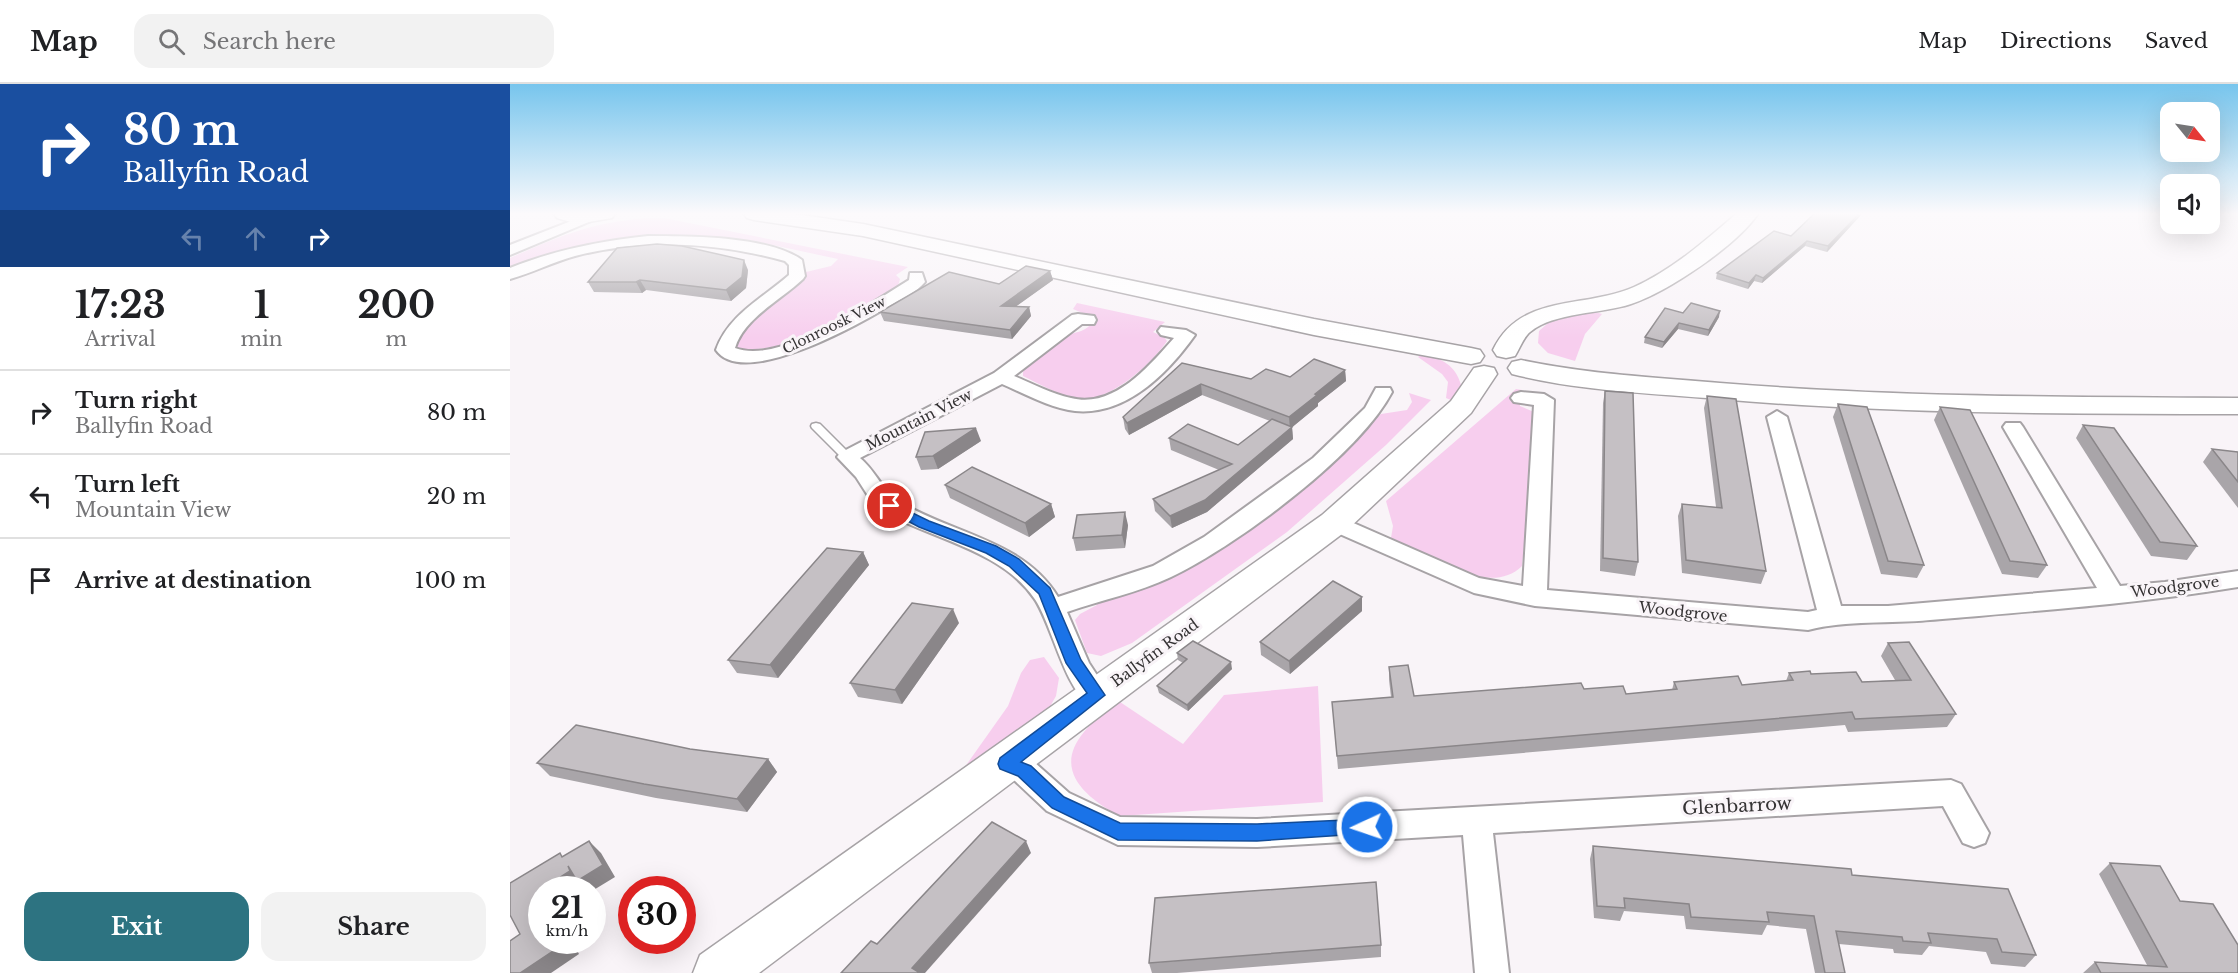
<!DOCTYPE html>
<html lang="en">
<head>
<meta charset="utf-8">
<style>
  body { margin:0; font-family:"Libre Baskerville",serif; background:#f2f2f2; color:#202124; height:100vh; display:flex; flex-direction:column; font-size:22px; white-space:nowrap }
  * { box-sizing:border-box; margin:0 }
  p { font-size:20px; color:#757577 }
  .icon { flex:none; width:33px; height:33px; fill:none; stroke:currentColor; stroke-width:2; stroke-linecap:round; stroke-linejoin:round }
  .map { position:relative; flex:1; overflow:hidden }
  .details { display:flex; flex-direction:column; background:#fff; width:510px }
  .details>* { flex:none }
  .top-card { background:#1a4fa0; color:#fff; overflow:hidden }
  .needle { width:39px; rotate:120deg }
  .fabs { position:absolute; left:1650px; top:18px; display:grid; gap:12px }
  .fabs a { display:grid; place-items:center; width:60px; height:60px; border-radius:12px; background:#fff; box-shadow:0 6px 24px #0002; font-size:30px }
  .speed { position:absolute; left:18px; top:792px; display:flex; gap:12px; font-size:30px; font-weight:700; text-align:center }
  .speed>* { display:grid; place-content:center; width:78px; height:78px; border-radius:50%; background:#fff; box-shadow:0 6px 24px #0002; line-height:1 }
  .speed small { font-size:15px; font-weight:400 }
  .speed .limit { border:9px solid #d22; background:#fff; color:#111 }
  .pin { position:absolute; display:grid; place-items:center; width:51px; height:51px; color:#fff; margin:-26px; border:3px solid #fff; border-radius:50%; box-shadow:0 2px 6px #0007 }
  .me { position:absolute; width:66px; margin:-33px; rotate:267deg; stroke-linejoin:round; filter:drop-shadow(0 0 4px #0008) }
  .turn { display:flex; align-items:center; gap:21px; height:126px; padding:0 24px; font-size:27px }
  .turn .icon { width:78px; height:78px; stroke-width:2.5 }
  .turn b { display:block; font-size:42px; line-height:51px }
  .lanes { display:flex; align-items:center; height:57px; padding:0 24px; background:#0003; justify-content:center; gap:30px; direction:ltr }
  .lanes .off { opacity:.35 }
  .eta { display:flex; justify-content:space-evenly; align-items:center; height:102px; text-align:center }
  .eta b { font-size:36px; font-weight:700; line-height:42px }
  .action { display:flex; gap:12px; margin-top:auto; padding:12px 24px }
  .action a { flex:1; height:69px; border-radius:18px; background:#2d7381; color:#fff; font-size:24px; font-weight:700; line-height:69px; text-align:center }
  .action a+a { background:#f2f2f2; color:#202124 }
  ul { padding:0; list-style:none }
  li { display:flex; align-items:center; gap:18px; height:84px; padding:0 24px; border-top:2px solid #e0e0e0 }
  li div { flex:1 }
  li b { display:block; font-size:22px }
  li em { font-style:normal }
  header { display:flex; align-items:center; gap:36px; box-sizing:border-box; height:84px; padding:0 30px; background:#fff; border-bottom:2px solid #e0e0e0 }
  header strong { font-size:28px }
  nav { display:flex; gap:33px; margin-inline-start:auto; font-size:21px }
  .search { width:420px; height:54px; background:#f2f2f2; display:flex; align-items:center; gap:15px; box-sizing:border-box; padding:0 21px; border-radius:18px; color:#757577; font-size:22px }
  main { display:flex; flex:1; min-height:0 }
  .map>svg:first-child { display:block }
</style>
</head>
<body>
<header>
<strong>Map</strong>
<div class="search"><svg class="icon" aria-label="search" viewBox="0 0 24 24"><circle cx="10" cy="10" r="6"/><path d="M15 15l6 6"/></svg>Search here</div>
<nav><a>Map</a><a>Directions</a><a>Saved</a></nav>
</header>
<main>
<section class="details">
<div class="top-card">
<div class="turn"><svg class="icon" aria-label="right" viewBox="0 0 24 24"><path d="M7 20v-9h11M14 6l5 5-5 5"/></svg><div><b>80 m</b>Ballyfin Road</div></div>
<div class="lanes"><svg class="icon off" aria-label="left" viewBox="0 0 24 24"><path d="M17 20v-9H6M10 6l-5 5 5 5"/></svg><svg class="icon off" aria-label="ahead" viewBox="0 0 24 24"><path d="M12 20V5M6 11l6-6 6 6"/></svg><svg class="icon" aria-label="right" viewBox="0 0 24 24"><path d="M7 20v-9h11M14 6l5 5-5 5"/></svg></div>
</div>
<div class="eta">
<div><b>17:23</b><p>Arrival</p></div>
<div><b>1</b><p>min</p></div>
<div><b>200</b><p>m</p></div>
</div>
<ul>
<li><svg class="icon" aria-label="right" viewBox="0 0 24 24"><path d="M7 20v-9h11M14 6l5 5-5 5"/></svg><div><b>Turn right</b><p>Ballyfin Road</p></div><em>80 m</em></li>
<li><svg class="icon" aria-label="left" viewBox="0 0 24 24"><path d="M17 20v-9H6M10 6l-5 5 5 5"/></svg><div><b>Turn left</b><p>Mountain View</p></div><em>20 m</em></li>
<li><svg class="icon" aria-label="arrive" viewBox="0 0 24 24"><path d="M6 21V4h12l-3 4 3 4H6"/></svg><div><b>Arrive at destination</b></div><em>100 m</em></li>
</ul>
<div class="action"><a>Exit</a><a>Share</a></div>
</section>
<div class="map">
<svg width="1728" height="889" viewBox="0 0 1728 889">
  <rect width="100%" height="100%" fill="#f9f4f8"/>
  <!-- green -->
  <g fill="#f7ceee">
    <path d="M138,134H154L398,183L386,191L390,195L388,202C344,228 275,274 225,264V253L250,228L283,204L296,188L321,182L328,175L239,156L146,153L0,187V174C50,152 82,138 138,134Z"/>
    <path d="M567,219L655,238L643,248L654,253L657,257C642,280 599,318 570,315C551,313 530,300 513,292C513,290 513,285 515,283C518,280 549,255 553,253C565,247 579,249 584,234L563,225Z"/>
    <path d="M1082,227L1092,230L1075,250L1065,277L1038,269L1028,259L1029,247L1044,234Z"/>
    <path d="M913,269C931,275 946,281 951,301L943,317L936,314L938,298L932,290L908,273Z"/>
    <path d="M1006,305L1012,306L1009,311L1010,322L1024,328L1026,334L1012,482C979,515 915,470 881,454L883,442L876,417Z"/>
    <path d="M899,309L921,316L876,361L777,448L622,559L591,572L577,569L565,536L570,530L587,521L585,517L663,492L698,474L764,423L871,330L897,326L902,318Z"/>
    <path d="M534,573L549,594L546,612L538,626L452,687L498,622L511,589L520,576Z"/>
    <path d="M808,602L813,718L610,732C576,714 542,686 574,648C583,636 598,627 610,618L673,660L714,611Z"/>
  </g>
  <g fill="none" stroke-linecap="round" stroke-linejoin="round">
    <defs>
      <path id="lane" d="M306,339L310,340L341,371L342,373L341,375H333L302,344L301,342L302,340Z"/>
      <g id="street">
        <path d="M79,130L93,132L0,171V161Z"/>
        <path d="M138,152C179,152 259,152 292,176L295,192L293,195C271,216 234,234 225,264C270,281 360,220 399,196L400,189H412L415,198C407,208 391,215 381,221C351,239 234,306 206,266C218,231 253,214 279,191V181L275,177C207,158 133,154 65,172C43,178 22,189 0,195V184C45,166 90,157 138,152Z"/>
        <path d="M568,230L584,232L586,236L584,240H572L504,292C523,300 541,310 561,314C604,325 639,282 664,254L651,251L648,247L651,243L676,246L685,251C658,289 616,332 565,327C540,324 515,310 492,300L350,374C366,387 372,407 390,418C443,450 513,456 548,513L643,482L694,453L803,374L855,324L866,304H880L882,308C849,371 726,462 661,493C628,509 591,516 557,528L579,579L600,611L597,618C590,621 585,623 579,619C555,606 541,537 524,514C491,466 422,455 374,428L362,418L346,393L327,373L330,369L484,289L562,231Z"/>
        <path d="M1011,308L1034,310L1044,316L1037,506L1298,528L1307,526L1257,333L1267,327L1277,333L1331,522H1378L1587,504L1493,343L1496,339H1510L1513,343L1610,502L1655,498L1728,487V503C1626,520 1523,527 1420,536C1380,540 1337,536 1298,546L1025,522L964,509L816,444L813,439L816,434L824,432L832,434L969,494L1013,502L1024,321L1004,318L1001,314L1004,310Z"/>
        <path d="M496,668L524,678L559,709L610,733L747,735L1441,696L1451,700L1479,749L1475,759L1464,763L1453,759L1433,722L983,749L999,889H965L953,751L747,763L608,761L537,727L504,696L486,689L482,680L486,671Z"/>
      </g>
      <g id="secondary">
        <path d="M44,130H105L102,134L67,140L47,134Z"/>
        <path d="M234,130H285L353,140L804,235L961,264L970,266L974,272L970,278L961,280L804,251L353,152L244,136L237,134Z"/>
        <path d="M1226,130H1248C1227,161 1158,208 1121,220C1092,230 1044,228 1020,248C1013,254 1010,264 1005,272L996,274L987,272L983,266C1010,209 1074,225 1124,203C1162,186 1195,157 1226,130Z"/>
        <path d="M1011,276C1076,290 1143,293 1210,299C1382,313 1555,313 1728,314V330C1555,330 1382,330 1209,315C1140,309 1069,307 1002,290L998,284L1002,278Z"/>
        <path d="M974,282L984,284L987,290L961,329L836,447L249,889H183L190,871L812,431L941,317L964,284Z"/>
      </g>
    </defs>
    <!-- lane casing -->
    <use href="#lane" stroke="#a7a3a6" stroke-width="3"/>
    <!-- street casing -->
    <use href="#street" stroke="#a7a3a6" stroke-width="4"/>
    <!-- secondary casing -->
    <use href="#secondary" stroke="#a7a3a6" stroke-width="3"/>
    <!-- lane -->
    <use href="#lane" fill="#fff" fill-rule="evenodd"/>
    <!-- street -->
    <use href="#street" fill="#fff" fill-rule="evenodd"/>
    <!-- secondary -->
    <use href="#secondary" fill="#fff" fill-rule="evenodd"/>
  </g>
  <!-- wall -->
  <g fill="#a9a5a9">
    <path d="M1304,130H1351L1350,132L1317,168L1295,162L1252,199L1244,197L1238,205L1206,195L1207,189L1281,152Z"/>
    <path d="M238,186L236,204L221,217L136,206L132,209L84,208L78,198Z"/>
    <path d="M540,187L543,196L506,222L519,223L521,232L502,255L374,237L370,228L489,200Z"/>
    <path d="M1173,229L1209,233L1198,252L1168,245L1152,264L1134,259L1135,253Z"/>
    <path d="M672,279L741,295L780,293L835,286L836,297L808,319V322L782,343L783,355L697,428L662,444L645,427L643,415L709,386L661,366L659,354L728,361L760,337L692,311L619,351L615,345L613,333Z"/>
    <path d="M1095,307L1128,478L1125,492L1090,487L1093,319Z"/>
    <path d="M1197,312L1256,487L1251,500L1172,489L1168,432L1172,420L1206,423L1194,324Z"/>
    <path d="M1328,320L1414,481L1407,494L1371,490L1323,333Z"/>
    <path d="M1430,323L1537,481L1528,494L1492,490L1424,336Z"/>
    <path d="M1573,341L1687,462L1677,476L1641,472L1566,354Z"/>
    <path d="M471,357L428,385L411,386L406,373Z"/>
    <path d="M1702,365L1728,368V424L1693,378Z"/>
    <path d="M435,401L541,420L545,433L519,453L440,414Z"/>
    <path d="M618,441L615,464L566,467L563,454Z"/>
    <path d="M353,468L359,481L268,594L227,589L218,576Z"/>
    <path d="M852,513V527L780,590L751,571L750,558Z"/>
    <path d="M449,539L392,620L348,613L340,599Z"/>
    <path d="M1378,559L1446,630L1437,643L1338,648L1335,641L828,685L822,618L881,613L879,596V583L904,612L1074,605L1116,610L1162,606L1164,598L1232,601L1276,597L1279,589L1301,590L1352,598L1385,596L1371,572Z"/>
    <path d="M667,569L722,585L678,627L649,609L647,602L673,579L668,576Z"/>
    <path d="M180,665L258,675L267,688L237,728L146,714L40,692L27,679Z"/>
    <path d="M1083,762L1342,791L1526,871L1515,883L1481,880L1476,868L1419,862L1412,871L1384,869L1383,865L1329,860L1335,889H1305L1296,845L1257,841L1252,851L1176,845L1174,832L1114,827L1110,837L1084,834L1080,775Z"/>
    <path d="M1600,779L1670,817L1728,889H1573L1585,878L1637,881L1589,790Z"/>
    <path d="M871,861V873L667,889H642L639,879Z"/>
  </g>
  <!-- shaded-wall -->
  <g fill="#8a8689">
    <path d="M1349,130H1351L1350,132L1317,168L1318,162Z"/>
    <path d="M1297,157L1295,162L1252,199L1253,194Z"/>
    <path d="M234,176L238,186L236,204L221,217L216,206Z"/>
    <path d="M540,187L543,196L494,231L491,222Z"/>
    <path d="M1246,191L1244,197L1238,205L1239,199Z"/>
    <path d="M130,196L136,206L132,209L126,198Z"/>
    <path d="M519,223L521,232L502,255L500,246Z"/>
    <path d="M1210,227L1209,233L1198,252L1199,246Z"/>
    <path d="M1169,239L1168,245L1152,264L1154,258Z"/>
    <path d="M835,286L836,297L808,319V322L780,345L779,333L805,310Z"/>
    <path d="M691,300L692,311L619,351L617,339Z"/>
    <path d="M782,343L783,355L697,428L662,444L660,432Z"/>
    <path d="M466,344L471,357L428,385L423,372Z"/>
    <path d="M541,420L545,433L519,453L515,439Z"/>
    <path d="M615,428L618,441L615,464L612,451Z"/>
    <path d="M353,468L359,481L268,594L260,581Z"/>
    <path d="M852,513V527L780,590L779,577Z"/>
    <path d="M443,525L449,539L392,620L385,606Z"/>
    <path d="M721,578L722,585L678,627L677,621Z"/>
    <path d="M258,675L267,688L237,728L227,715Z"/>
    <path d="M79,757L91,769L105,793L82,807V806H76L70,800L62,806H32V817L27,808L60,787Z"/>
    <path d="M516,757L521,769L415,889H406L402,884Z"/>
    <path d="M54,856H61L69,870L41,889H10Z"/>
  </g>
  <!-- building -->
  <g fill="#c5c0c4" stroke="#8a8689" stroke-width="1.5">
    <path d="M1304,130H1349L1318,162L1297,157L1253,194L1246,191L1239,199L1207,189L1264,147L1281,152Z"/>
    <path d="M147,160L172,162L234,176L232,193L216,206L130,196L126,198H78L107,164Z"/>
    <path d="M516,182L540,187L491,222L519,223L500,246L370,228L439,188L489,200Z"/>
    <path d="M1181,219L1210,227L1199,246L1169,239L1154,258L1135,253L1155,224L1173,229Z"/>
    <path d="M804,275L835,286L805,310L807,311L779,333L691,300L617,339L613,333L672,279L741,295L756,285L780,293Z"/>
    <path d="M1095,307L1123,309L1128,478L1093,474Z"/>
    <path d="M1197,312L1226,315L1256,487L1176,476L1172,420L1212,424Z"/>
    <path d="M1328,320L1357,323L1414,481L1378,477Z"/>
    <path d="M1430,323L1460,326L1537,481L1500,477Z"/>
    <path d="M762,335L782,343L695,416L660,432L643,415L722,380L659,354L678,340L728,361Z"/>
    <path d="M1573,341L1604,344L1687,462L1650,458Z"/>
    <path d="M466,344L423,372L406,373L415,348Z"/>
    <path d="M1702,365L1728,368V398Z"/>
    <path d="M462,383L541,420L515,439L435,401Z"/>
    <path d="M615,428L612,451L563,454L567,431Z"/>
    <path d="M317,464L353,468L260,581L218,576Z"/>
    <path d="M823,497L852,513L779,577L750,558Z"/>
    <path d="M402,519L443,525L385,606L340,599Z"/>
    <path d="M683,557L721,578L677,621L647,602L677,575L667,569Z"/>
    <path d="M1399,558L1446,630L1345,635L1342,628L827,672L822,618L883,613L879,583L898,581L904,612L1071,599L1074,605L1113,602L1116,610L1167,605L1164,598L1228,592L1232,601L1283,596L1279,589L1300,587L1301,590L1346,588L1352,598L1401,596L1378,559Z"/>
    <path d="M66,641L180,665L258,675L227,715L134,700L27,679Z"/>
    <path d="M482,738L516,757L402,884L410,889H331L361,857L367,860Z"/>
    <path d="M79,757L93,781L67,797L58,782L60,787L27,808L32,817V856H54L55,859L10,889H0V857L10,850L0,831V799L50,769L52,773Z"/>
    <path d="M1083,762L1341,785L1342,791L1498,805L1526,871L1492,868L1487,855L1418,849L1421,859L1393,857L1392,853L1326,847L1335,889H1315L1304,832L1257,828L1259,838L1181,833L1179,820L1114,814L1115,824L1087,822Z"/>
    <path d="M1600,779L1650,782L1670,817L1703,820L1728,861V889H1591L1585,878L1657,883Z"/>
    <path d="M866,798L871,861L639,879L645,814Z"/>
  </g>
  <!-- sky -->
  <linearGradient id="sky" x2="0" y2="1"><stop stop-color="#77c5ed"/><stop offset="0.51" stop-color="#fcfafc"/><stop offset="1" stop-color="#fcfafc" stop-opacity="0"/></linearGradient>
  <rect width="1728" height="254" fill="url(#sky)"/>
  <!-- route -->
  <path fill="#1a73e8" stroke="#114b97" stroke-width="1.5" d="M380,418L419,437L486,462L509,475L540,504L571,576L595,611L511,678L521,682L554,713L610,739L747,740L857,735L864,737L866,743L864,749L747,757L608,756L542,724L508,692L490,685L488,680L490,674L577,609L556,579L529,510L499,482L476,469L409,443L375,425L373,422Z"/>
  <g text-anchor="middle" stroke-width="6" stroke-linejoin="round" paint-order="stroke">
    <!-- far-street labels -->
    <g font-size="14" fill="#353334" stroke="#f9f4f8">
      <text transform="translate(324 241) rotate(-26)" y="5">Clonroosk View</text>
    </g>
    <!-- street labels -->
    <g font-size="15" fill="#353334" stroke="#f9f4f8">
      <text transform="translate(409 336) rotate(-27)" y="5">Mountain View</text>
      <text transform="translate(1665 503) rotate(-7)" y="5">Woodgrove</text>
      <text transform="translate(1173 528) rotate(6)" y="5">Woodgrove</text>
      <text transform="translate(645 569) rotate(-36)" y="5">Ballyfin Road</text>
    </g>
    <!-- near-street labels -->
    <g font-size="18" fill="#353334" stroke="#f9f4f8">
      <text transform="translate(1227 722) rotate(-3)" y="6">Glenbarrow</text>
    </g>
  </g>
</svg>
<div class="fabs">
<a><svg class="needle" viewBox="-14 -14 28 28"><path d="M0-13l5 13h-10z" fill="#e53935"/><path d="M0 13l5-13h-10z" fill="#757577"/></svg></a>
<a><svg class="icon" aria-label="sound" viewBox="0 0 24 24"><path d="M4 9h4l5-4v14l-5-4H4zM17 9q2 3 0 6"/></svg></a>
</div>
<div class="speed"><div>21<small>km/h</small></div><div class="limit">30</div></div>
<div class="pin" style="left:380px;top:422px;background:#d93025"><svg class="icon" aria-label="arrive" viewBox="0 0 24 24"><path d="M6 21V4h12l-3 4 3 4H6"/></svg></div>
<svg class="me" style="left:857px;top:743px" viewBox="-20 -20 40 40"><circle r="17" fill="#1a73e8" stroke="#fff" stroke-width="3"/><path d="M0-11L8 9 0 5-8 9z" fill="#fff"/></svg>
</div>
</main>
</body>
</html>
